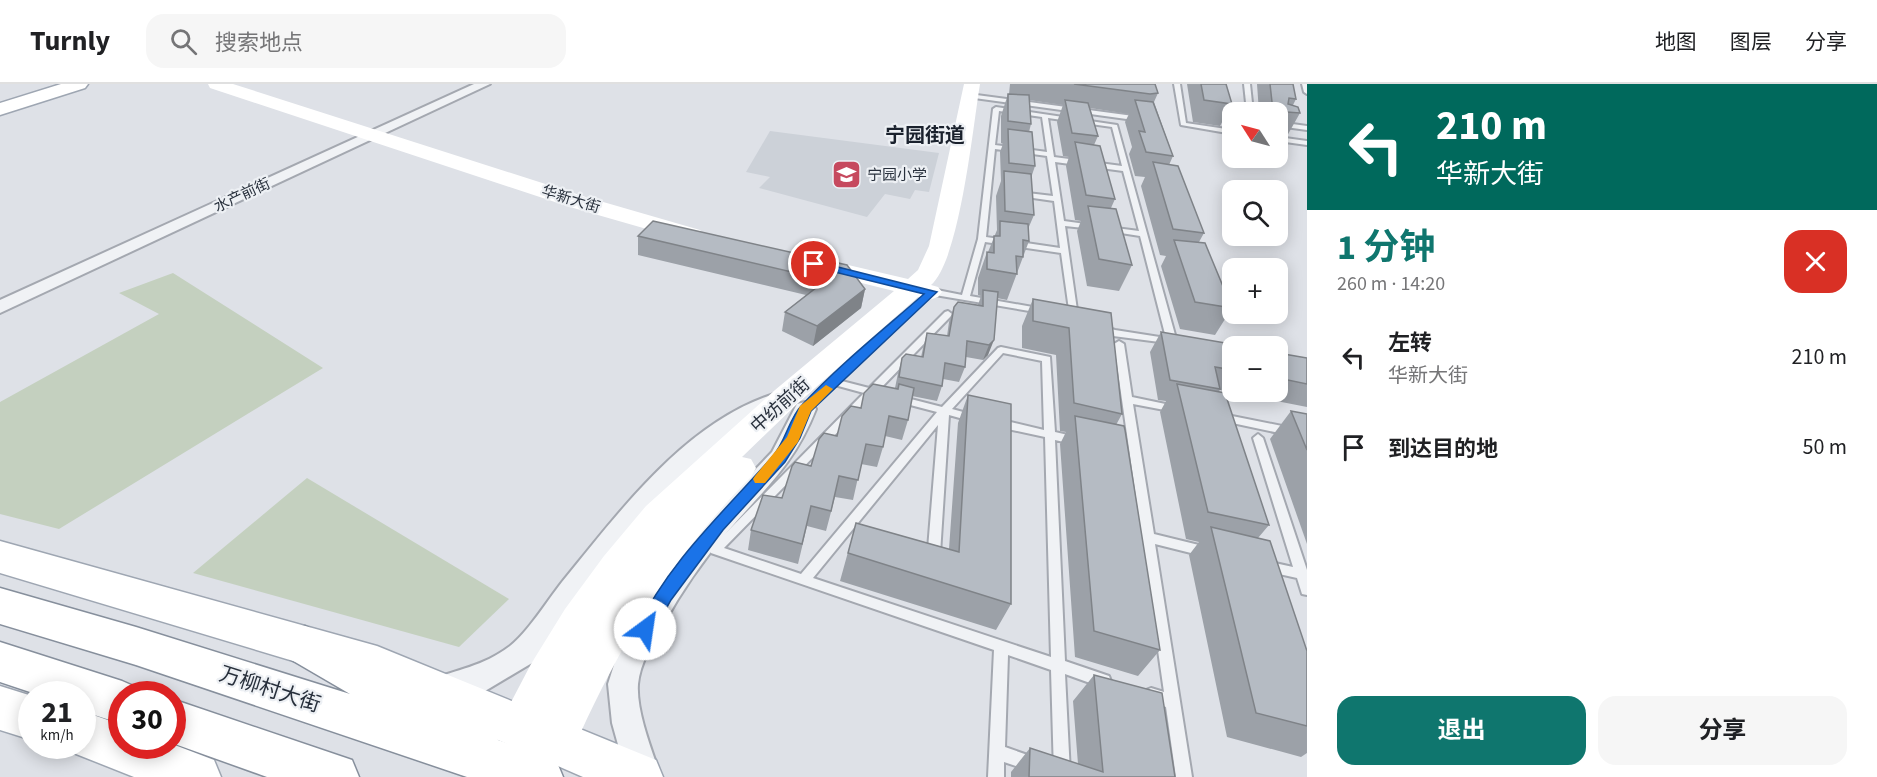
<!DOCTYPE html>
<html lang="zh">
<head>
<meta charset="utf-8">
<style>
  body { margin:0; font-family:"Source Sans 3","Noto Sans SC",sans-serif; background:#f6f6f6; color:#202124; height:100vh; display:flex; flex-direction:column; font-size:22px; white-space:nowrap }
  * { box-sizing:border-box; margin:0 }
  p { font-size:20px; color:#757577 }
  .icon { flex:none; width:33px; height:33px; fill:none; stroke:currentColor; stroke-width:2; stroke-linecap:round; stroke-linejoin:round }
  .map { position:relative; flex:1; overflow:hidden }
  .side { display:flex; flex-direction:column; background:#fff; width:570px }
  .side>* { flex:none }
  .guide { background:#00695c; color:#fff; overflow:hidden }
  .needle { width:39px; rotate:306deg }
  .buttons { position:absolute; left:1222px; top:18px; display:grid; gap:12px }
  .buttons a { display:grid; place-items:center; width:66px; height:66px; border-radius:12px; background:#fff; box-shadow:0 3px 15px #0003; font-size:30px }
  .speed { position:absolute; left:18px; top:597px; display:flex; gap:12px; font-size:30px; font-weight:700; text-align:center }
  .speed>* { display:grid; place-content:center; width:78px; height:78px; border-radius:50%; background:#fff; box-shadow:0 3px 15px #0003; line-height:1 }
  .speed small { font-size:15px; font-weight:400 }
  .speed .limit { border:9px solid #d22; background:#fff; color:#111 }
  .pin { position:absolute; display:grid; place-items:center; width:51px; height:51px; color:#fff; margin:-26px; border:3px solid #fff; border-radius:50%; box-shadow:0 2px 6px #0007 }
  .me { position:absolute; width:66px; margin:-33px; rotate:31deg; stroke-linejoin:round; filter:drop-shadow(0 0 4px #0008) }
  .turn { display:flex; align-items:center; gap:21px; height:126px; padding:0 30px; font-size:27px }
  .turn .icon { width:78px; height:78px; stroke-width:2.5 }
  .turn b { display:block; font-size:42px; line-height:51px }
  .round { display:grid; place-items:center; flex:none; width:63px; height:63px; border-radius:18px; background:#f6f6f6 }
  .headline { display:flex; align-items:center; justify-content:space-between; height:102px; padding:0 30px }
  h1 { font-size:36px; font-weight:700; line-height:45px; color:#0f766e }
  .primary-button { display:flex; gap:12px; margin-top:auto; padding:12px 30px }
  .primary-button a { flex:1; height:69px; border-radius:18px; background:#0f766e; color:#fff; font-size:24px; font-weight:700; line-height:69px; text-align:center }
  .primary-button a+a { background:#f6f6f6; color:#202124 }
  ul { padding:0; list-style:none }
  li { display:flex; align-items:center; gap:18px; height:90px; padding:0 30px }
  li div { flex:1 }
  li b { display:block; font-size:22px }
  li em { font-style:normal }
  header { display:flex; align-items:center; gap:36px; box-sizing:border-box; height:84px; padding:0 30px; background:#fff; border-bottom:2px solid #e0e0e0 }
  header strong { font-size:28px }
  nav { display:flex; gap:33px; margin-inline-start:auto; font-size:21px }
  .search { width:420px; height:54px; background:#f6f6f6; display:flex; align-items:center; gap:15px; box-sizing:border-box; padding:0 21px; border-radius:18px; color:#757577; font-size:22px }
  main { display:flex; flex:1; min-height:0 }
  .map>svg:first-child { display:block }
</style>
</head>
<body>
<header>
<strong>Turnly</strong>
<div class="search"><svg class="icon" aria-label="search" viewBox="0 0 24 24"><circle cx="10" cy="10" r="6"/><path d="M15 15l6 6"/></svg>搜索地点</div>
<nav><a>地图</a><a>图层</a><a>分享</a></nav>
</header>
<main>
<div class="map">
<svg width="1307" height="693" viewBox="0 0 1307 693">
  <rect width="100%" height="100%" fill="#dee1e7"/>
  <!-- built -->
  <path fill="#ccd1d8" d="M770,47L939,69L929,108L915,106L910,115L885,110L867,133L759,104L770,93L746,88Z"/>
  <!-- green -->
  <g fill="#c4d0bf">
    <path d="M173,189L323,284L59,445L0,430V318L159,230L119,209Z"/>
    <path d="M307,394L509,515L459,563L193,489Z"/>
  </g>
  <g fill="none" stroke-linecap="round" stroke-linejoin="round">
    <defs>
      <g id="lane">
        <path d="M1174,0H1180L1186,39L1233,46V50L1181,41Z"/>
        <path d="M1244,0H1250L1253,28H1247Z"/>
        <path d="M1302,0H1307V10L1304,8Z"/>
        <path d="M969,10L1141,33L1144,35L1141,37L967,13L966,12Z"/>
        <path d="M996,23L1117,41L1177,258L1175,260L1113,252L1097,245L1102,242L1115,246L1166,254L1140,152L1108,147L1104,145L1108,143L1139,147L1123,87L1055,78L1064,137L1093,141L1097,143L1093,145L1065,142L1078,233L1077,235L1074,236L1070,233L1061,169L985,158L970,212L1044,225L1047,226V230L929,210L928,208L932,205L962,211L978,155L993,25ZM999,27L1042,33L1047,68L995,61ZM1048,34L1112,43L1122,82L1054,73ZM995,65L1047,72L1053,112L1019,108L1015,110L1019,112L1054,117L1060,164L986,153Z"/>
        <path d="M1222,30L1233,31V35L1220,33V31Z"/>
        <path d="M1278,38L1307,42V46L1278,42Z"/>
        <path d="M1278,53L1307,57V61L1278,57Z"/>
        <path d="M948,227L952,230L951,232L878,307L880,309L879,311L873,312L724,464L801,490L937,328L895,317L894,315L895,313L899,312L942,323L998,264L1001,263L1050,273L1055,348L1081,354L1082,357L1077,361L1055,356L1065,577L1109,592L1111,597L1109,602L1104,604L1065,590L1070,689L1068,693H1056L1054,689L1051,586L1008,571L1005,663L1039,675L1042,680L1039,685L1034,688L1004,678V693H988L994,566L711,469L709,466L864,309L831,300L829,298L831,296L834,295L869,304L945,228ZM1003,269L1042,277L1044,346L998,335L993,339L998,343L1045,353L1051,573L813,494L938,341L928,465L924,469L926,473L934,475L938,474L940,470L949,331L974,338L978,336L979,334L978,332L952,325Z"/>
        <path d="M1119,257L1124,260L1132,313L1175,322L1180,325L1175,328L1133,320L1154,450L1207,463L1211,464L1213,468L1211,472L1207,473L1155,460L1192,693H1176L1166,623L1146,616L1144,611L1146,606L1151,604L1164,608L1114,260Z"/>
        <path d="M1222,330L1307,347V355L1218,336L1217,334L1218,332Z"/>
        <path d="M1258,350L1263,354L1307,486V511L1302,510L1297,494L1266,487L1262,486L1260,482L1262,478L1266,477L1293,483L1253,354Z"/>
      </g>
      <g id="street">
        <path d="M474,0H490L0,229V216Z"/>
        <path d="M781,308L789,310L792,315L789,320L754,333L728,352L672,401L609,478L532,579L480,610L438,621L427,617L423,607L427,597C458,585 482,583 510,562C528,548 547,517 562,498C620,427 689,333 781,308Z"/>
        <path d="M805,318L813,320L816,325C794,381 766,403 728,447C704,475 681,508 663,541C653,558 640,579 638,600C636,627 652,667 661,693H627L612,639L608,600L620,562L655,503L709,434L772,368L797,320Z"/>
      </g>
      <g id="primary">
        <path d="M61,0H88L85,4L0,31V19Z"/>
        <path d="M0,457L377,562L656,676L663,693H583L370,600L0,489Z"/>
        <path d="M0,602L32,612V656L0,646Z"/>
        <path d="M82,627L122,641V662L172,660L214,676L221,693H134L66,666L64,662H82Z"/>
      </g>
      <g id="highway">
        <path d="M0,504L136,543L350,610L290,575L284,561L290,547L305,542L492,641L498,656L556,676L563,693H467L136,581L0,540Z"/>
        <path d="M0,558L122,597L138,604L141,610H122V640L82,627V610H36L0,598Z"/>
        <path d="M172,615L352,676L359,693H267L172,659Z"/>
      </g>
    </defs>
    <!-- lane casing -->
    <use href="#lane" stroke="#a4a8b0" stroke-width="4"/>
    <!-- street casing -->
    <use href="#street" stroke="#a4a8b0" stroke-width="4"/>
    <!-- primary casing -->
    <use href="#primary" stroke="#9ea6b2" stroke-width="3"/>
    <!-- highway casing -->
    <use href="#highway" stroke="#868f9c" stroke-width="3"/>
    <!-- lane -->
    <use href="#lane" fill="#f0f2f5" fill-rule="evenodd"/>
    <!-- street -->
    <use href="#street" fill="#f0f2f5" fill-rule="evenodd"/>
    <!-- secondary -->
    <g fill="#fff" fill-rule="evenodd">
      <path d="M208,0H233L586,113L700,146L704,151L700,156L692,158L570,123L210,4Z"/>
      <path d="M964,0H980C973,42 960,176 931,201L938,203L942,208L938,213L929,216L918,213L797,320L742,373L751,375L756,384L751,393C676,468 624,554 580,650L564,656L548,650L543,638L531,643L516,637L509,622L531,580L565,525L604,472L646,422L775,306L894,207L805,185L802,180L805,175L814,173L908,195L918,186L929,162Z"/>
    </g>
    <!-- primary -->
    <use href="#primary" fill="#fff" fill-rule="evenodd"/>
    <!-- highway -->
    <use href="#highway" fill="#fff" fill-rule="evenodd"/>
  </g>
  <!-- wall -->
  <g fill="#9ca1a8">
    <path d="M1010,0H1155L1158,9L1154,18L1173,72L1169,81L1204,149L1199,158L1232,224L1215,251L1180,245L1161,182L1166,172L1160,171L1141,102L1145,93L1135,92L1129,70L1132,63L1125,38L1129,30L1090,24L1098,52L1094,61L1115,115L1111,124L1132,181L1119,207L1087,202L1077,147L1081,137L1075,136L1066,82L1069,73L1063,72L1057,38L1063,21L1029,16L1031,40L1029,48L1035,82L1031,94L1034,131L1028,145L1029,157L1007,216L997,214L988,271L983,276L966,273L965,283L959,298L943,295L942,302L937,317L912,312L908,336L902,356L885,352L883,363L877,383L861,380L853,416L835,413L826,447L807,442L798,480L748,466L751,446L782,414L860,324L895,304L898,289L902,274L921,273L923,264L927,249L947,252L949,238L954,223L978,221L981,212L978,211V194L987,168H988L997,146L996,112L1001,97L1000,68L1003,60L1001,59V32L1008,10H1009Z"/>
    <path d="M1187,0H1226L1232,20L1220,42L1193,38Z"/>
    <path d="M1257,0H1293L1296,15L1293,21L1300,29L1287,52L1278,51V28H1259Z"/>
    <path d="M638,152L865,205L861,224L813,262L782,247L785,228L806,211L638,171Z"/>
    <path d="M1033,215L1111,229L1122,330L1116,341L1160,566L1138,592L1075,573L1060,360L1066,348L1060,347L1056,271L1022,264V242Z"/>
    <path d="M1161,248L1233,262V308H1278V269L1307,274V323L1220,306L1218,308L1269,441L1258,454L1307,567V669L1301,673L1227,653L1189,471L1199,458L1186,455L1160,328L1166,317L1158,316L1150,268Z"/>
    <path d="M968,311L1011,520L996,546L840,497L856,439L949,465L958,339Z"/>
    <path d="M1291,327L1307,330V460L1270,355Z"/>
    <path d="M1094,591L1175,693H1011V688L1030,664L1078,680L1073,617Z"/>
  </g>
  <!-- shaded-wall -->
  <g fill="#7f8388">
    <path d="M865,205L861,224L813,262L817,242Z"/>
    <path d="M994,256L988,271L983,276L989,261Z"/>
  </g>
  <!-- building -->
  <g fill="#b5bbc3" stroke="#7f8388" stroke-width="1.5">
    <path d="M1074,0H1155L1158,9L1150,10Z"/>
    <path d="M1201,0H1226L1232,20L1204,16Z"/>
    <path d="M1270,0H1293L1296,15L1289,14L1288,20L1298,23L1300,29L1273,27Z"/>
    <path d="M1008,10L1029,11L1031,40L1008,37Z"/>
    <path d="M1065,16L1088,19L1098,52L1072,49Z"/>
    <path d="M1135,16L1153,18L1173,72L1146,68L1139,47L1145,48Z"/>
    <path d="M1008,45L1032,48L1035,82L1009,79Z"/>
    <path d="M1075,58L1100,62L1115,115L1086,111Z"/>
    <path d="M1153,78L1178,82L1204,149L1173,145Z"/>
    <path d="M1004,87L1031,90L1034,131L1005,127Z"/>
    <path d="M1088,122L1116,125L1132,181L1099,175Z"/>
    <path d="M653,137L847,181L865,205L817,242L785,228L826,196L638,152Z"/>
    <path d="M1000,137L1028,140L1029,157L1023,156V173L1016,172L1017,190L987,185V168L994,169V152H1000Z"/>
    <path d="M1174,156L1205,159L1232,224L1195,218Z"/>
    <path d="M983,206L998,208L994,256L989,261L967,257L965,283L945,279L942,302L899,293L902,274L906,270L923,273L927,249L949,252L954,223L958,218L983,222Z"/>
    <path d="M1033,215L1111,229L1122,330L1074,319L1069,244L1033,237Z"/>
    <path d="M1161,248L1243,262H1233V286L1215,283L1220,305L1170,296Z"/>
    <path d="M1278,269L1307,274V300L1278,294Z"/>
    <path d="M873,300L898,305L899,300L914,304L908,336L889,332L883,363L866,360L858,396L839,392L831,427L811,422L802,460L751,446L763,411L782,414L792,382L795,378L811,382L819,355L824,349L837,352L842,332L851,322L861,324L864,309Z"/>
    <path d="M1177,300L1225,309L1269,441L1208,428Z"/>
    <path d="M968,311L1011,320V520L848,469L856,439L959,468Z"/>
    <path d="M1291,327L1307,330V366Z"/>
    <path d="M1075,332L1124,342L1125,346L1160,566L1094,547Z"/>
    <path d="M1211,443L1270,457L1307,567V642L1256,629Z"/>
    <path d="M1094,591L1162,609L1175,693H1029L1030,664L1103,688Z"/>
  </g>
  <!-- route -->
  <path fill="#1a73e8" stroke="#114b97" stroke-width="1.5" d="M814,177L937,208L811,327L800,354L785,378L723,446L671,516L652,550L645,552L639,550L637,545C668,478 725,427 773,372C786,357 789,334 802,321C839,281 883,246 924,210L810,182V178Z"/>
  <!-- slow -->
  <path fill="#f59e0b" d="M826,301L833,305L811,327L798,358L765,399H755L753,395L755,392L787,353L800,322Z"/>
  <!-- icons -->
  <defs>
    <symbol id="school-square" viewBox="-11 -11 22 22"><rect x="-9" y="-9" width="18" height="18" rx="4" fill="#c6495e" stroke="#edf0f4"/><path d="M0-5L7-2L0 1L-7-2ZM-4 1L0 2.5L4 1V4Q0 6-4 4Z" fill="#fff"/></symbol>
  </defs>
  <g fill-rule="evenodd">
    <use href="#school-square" x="830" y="74" width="33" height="33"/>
  </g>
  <g text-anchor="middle" stroke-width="4.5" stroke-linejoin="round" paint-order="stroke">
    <!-- far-poi labels -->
    <g font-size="15" fill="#28303c" stroke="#edf0f4" text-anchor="start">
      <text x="867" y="96">宁园小学</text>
    </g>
    <!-- far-street labels -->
    <g font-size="15" fill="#28303c" stroke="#edf0f4">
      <text transform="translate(242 111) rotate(-25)" y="5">水产前街</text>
      <text transform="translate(571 115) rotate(17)" y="5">华新大街</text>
    </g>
    <!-- street labels -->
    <g font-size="18" fill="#28303c" stroke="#edf0f4">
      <text transform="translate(780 321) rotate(-42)" y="6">中纺前街</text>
    </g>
    <!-- far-district labels -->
    <g font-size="20" font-weight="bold" fill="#1a212d" stroke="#edf0f4">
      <text x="925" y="58">宁园街道</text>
    </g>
    <!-- near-street labels -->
    <g font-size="21" fill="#28303c" stroke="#edf0f4">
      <text transform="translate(270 605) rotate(18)" y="7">万柳村大街</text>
    </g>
  </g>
</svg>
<div class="buttons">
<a><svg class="needle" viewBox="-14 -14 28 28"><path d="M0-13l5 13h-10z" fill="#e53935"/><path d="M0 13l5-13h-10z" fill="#757577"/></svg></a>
<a><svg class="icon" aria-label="search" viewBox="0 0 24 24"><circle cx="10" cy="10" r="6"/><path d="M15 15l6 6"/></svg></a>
<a>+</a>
<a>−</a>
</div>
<div class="speed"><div>21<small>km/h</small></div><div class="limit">30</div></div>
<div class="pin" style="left:814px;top:180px;background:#d93025"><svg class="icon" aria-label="arrive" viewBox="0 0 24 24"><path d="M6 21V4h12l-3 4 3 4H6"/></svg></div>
<svg class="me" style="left:645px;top:545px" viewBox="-20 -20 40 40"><circle r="19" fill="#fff"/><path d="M0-13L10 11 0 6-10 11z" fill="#1a73e8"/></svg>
</div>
<section class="side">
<div class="guide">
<div class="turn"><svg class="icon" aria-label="left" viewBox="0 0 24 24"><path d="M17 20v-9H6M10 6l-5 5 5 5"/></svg><div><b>210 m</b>华新大街</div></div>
</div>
<div class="headline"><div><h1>1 分钟</h1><p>260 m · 14:20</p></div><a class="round" style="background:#d93025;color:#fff"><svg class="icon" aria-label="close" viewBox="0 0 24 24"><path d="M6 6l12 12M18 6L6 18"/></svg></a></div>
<ul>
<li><svg class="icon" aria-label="left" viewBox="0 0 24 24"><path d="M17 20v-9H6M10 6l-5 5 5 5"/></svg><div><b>左转</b><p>华新大街</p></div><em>210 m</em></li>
<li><svg class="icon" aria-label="arrive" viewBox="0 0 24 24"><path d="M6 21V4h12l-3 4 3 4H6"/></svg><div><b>到达目的地</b></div><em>50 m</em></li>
</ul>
<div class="primary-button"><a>退出</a><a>分享</a></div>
</section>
</main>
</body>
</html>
